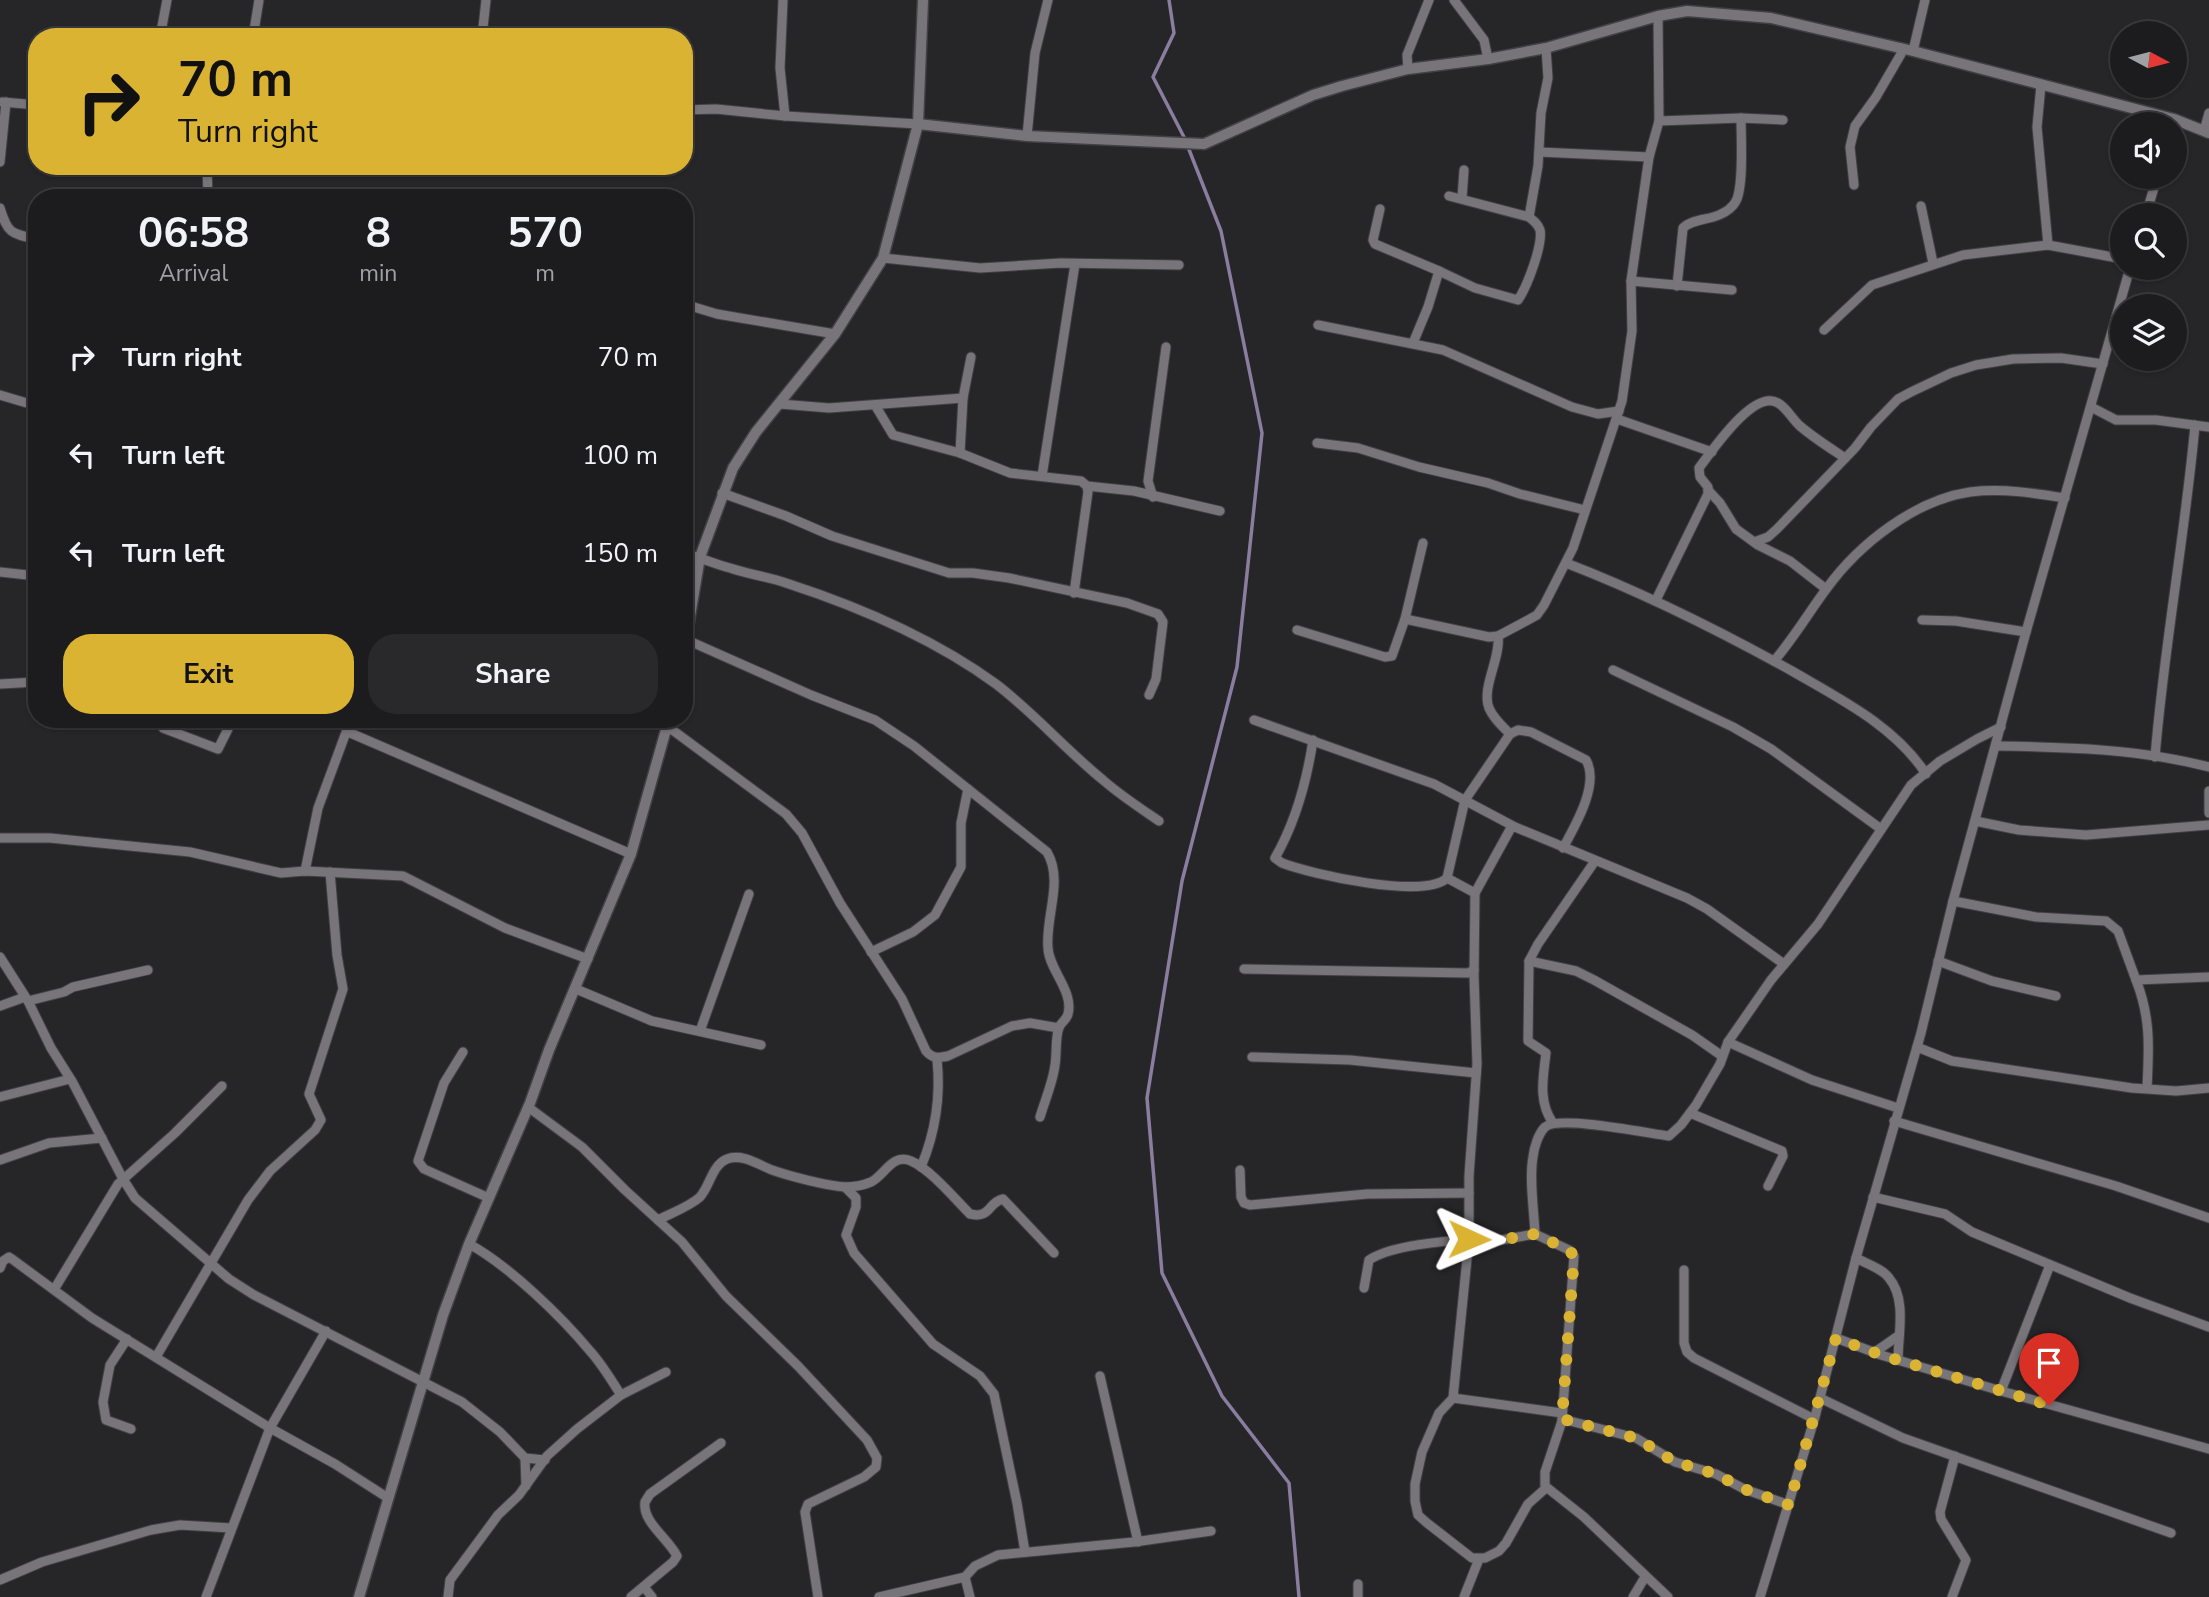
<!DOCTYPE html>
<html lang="en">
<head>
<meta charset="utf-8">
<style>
  body { margin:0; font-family:"Nunito Sans",sans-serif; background:#29292b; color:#f1f3f6; height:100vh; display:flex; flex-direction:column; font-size:26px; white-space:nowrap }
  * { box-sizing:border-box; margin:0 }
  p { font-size:23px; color:#a0a1a4 }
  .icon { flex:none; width:38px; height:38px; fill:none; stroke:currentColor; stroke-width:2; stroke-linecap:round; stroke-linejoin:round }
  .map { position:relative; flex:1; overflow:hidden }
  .panel { position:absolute; left:28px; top:189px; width:665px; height:539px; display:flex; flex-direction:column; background:#1c1c1e; border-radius:28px; box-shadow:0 2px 5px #0004,0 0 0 2px #3a3a3c }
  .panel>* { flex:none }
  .banner { position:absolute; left:28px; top:28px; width:665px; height:147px; border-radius:28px; box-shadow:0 2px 5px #0004,0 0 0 2px #3a3a3c; background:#dab333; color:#111; overflow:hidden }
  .needle { width:46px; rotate:97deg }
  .tools { position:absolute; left:2110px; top:21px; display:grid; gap:14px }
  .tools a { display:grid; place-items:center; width:77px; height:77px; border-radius:50%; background:#1c1c1e; box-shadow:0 2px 5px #0004,0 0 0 2px #3a3a3c; font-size:35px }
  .pin { position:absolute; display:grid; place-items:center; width:60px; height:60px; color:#fff; margin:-72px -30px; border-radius:50% 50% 50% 0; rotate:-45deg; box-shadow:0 0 7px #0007 }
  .pin .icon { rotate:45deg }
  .me { position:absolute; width:77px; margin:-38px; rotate:91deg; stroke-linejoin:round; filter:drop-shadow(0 0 5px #0008) }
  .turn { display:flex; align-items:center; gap:24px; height:147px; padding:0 35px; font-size:32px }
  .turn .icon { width:91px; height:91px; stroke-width:2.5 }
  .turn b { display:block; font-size:49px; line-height:60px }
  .eta { display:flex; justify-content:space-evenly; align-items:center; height:119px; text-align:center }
  .eta b { font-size:42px; font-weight:700; line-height:49px }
  .button { display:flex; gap:14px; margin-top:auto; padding:14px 35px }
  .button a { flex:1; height:80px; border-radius:28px; background:#dab333; color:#111; font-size:28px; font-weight:700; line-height:80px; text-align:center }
  .button a+a { background:#29292b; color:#f1f3f6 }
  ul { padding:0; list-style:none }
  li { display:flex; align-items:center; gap:21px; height:98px; padding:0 35px }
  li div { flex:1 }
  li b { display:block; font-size:26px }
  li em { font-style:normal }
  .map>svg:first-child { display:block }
</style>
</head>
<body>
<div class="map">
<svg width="2209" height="1597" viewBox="0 0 2209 1597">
  <rect width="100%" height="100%" fill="#262528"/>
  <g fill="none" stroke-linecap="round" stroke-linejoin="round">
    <!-- stream -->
    <g stroke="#8a7da0" stroke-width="3.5">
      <path d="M1169,0L1174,33L1153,77L1185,139"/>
      <path d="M1188,147L1221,231L1262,433L1237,667L1182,881L1147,1098L1162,1273L1222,1396L1289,1483L1299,1597"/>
    </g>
    <defs>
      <g id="minor">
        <path d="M783,0L780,68L785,116"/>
        <path d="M1454,0L1484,40L1488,59"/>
        <path d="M160,37L167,0"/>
        <path d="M253,37L259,0"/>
        <path d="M482,37L486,0"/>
        <path d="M1913,51L1925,0"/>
        <path d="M1408,69L1407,55L1429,0"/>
        <path d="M2041,85L2037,127L2048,245"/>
        <path d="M2,102L37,105"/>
        <path d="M684,110L716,109L785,116L918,124"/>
        <path d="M1659,121L1741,118L1783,120"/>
        <path d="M2204,131L2209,113"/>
        <path d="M1027,136L1035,53L1048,0"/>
        <path d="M1539,152L1649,157"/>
        <path d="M0,162L6,102"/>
        <path d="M207,166L208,198"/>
        <path d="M1854,185L1850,147L1855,126L1876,97L1901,54V48"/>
        <path d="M1462,198L1464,170"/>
        <path d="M1921,206L1933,263"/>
        <path d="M0,208C8,234 11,234 37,239"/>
        <path d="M1380,209L1373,240L1375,244L1439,271L1428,307L1413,343"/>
        <path d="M2146,215L2157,177"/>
        <path d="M1529,217L1538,166L1541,113L1548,78L1546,48"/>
        <path d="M883,258L980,268L1061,263L1179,265"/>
        <path d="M1439,271L1475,288L1518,300C1527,287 1543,245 1540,230C1538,224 1534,221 1529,217L1449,196"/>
        <path d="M1631,281L1732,290"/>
        <path d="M1677,286L1683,228C1692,219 1708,220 1719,215C1726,212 1733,207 1736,201C1744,186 1741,137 1741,118"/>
        <path d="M684,304L717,314L835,334"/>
        <path d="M1318,325L1443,350L1572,407L1598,414L1619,411"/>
        <path d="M1824,330L1872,285L1963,255L2048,245L2123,259"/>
        <path d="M0,395L37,406"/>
        <path d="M780,404L829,408L963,398"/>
        <path d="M875,405L893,435L960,453L1010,473L1081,481L1087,486L1134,491L1220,511"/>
        <path d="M2091,407L2116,420H2156L2209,427"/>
        <path d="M1617,419L1712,452"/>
        <path d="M1317,443L1358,448L1419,467L1488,483L1520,494L1585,510"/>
        <path d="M960,453L963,398L971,357"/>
        <path d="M1042,476L1075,264"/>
        <path d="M1708,490L1720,503L1736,529L1758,545L1790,561L1826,589"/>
        <path d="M722,493L786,516L832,536L949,573H973L1009,578L1127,603L1158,614L1163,622L1156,679L1149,695"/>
        <path d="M1153,497L1148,481L1166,347"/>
        <path d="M1754,542L1768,537L1777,529L1855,448L1871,427L1898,399L1911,392L1951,373L1976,365L2013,359L2061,358L2103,364"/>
        <path d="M684,554C700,557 714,564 730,568C748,574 768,577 786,583C860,607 933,638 996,684C1034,713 1066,750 1103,780C1120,795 1140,808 1159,821"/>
        <path d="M1566,563C1644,593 1718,630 1792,671C1840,699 1895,726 1926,774"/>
        <path d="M0,572L37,576"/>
        <path d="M1074,593L1088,492L1087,486"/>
        <path d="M1656,600L1708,494V487L1700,477L1699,468C1712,451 1754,388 1778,403C1787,408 1792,419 1800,426C1814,438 1830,448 1845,458"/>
        <path d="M1405,619L1489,637L1498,636L1528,620L1537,615L1544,605L1573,548L1622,401L1632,331L1631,281L1649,157L1659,121L1658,16"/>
        <path d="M1922,620L1956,621L2026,632"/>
        <path d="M1297,630L1385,657L1392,656L1405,619L1423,543"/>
        <path d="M1498,636C1501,658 1481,688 1489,708C1493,718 1502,726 1510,734"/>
        <path d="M687,640L811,695L875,720L914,746L1047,852C1064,881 1045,917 1048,948C1049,970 1074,991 1068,1014C1067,1019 1061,1023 1059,1027C1055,1038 1057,1054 1055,1065C1053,1082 1045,1100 1040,1117"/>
        <path d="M1774,661C1794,638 1809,612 1827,588C1859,544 1915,500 1970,492C2002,488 2034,493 2065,498"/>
        <path d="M1613,670L1733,727L1771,749L1881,829"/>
        <path d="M0,684L37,682"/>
        <path d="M1254,720L1434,784L1515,827L1687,898L1707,909L1784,964"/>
        <path d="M667,726L786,814L802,833L840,903L902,999L926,1051C933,1059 938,1058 948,1056L1012,1026L1030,1023L1059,1028"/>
        <path d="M163,728L218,749L233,719"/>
        <path d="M348,732L631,854"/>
        <path d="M1313,740C1307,780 1295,823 1275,858L1282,863C1311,874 1424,900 1447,878L1465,800L1510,734L1518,730L1531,732L1586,760C1600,784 1575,826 1563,848"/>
        <path d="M1996,746C2067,747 2140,749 2209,767"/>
        <path d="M2155,757C2164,646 2185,536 2195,425"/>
        <path d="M2209,791V813"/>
        <path d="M1975,821L2019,830L2086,835L2209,825"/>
        <path d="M1512,826L1475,893L1474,976L1477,1064L1469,1176V1239L1501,1240L1535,1234L1569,1250L1574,1256L1562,1421L1545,1472V1486L1584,1517L1668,1597"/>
        <path d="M0,838H50L190,852L281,873L305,871L403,876L505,928L588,959"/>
        <path d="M305,871L318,808L351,719"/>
        <path d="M1447,878L1475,893"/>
        <path d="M1953,901L2036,917L2106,921L2118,931L2136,980"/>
        <path d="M871,952L913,932L935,915L961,867V823L968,789"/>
        <path d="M0,957L28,1001L51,1048L73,1083L123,1179L135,1198L229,1279L254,1295L462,1402L500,1432L525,1458L545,1460"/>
        <path d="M1529,961L1576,971L1594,980L1692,1035L1722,1056"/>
        <path d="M1938,961L1992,981L2056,996"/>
        <path d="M1244,969L1468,973L1474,970"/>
        <path d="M576,989L652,1021L761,1045"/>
        <path d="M28,1001L64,992L73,987L148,970"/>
        <path d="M0,1006L25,997"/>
        <path d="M700,1031L749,894"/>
        <path d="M1728,1042L1812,1080L1898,1108"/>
        <path d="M1917,1047L1952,1061L2132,1088L2176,1091L2209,1088"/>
        <path d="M463,1052L444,1083L418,1161L424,1169L489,1198"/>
        <path d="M1252,1057L1350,1060L1476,1073"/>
        <path d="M2147,1088C2149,1048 2151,1018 2136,980L2209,977"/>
        <path d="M0,1097L70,1079"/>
        <path d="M528,1107L582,1147L625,1190L682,1242L726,1296L798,1366L867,1440L877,1458L876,1467L864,1477L808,1504L805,1512L818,1597"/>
        <path d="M1690,1113L1782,1151L1783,1156L1768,1186"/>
        <path d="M1894,1121L2116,1186L2209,1218"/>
        <path d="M1553,1123C1538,1102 1543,1078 1546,1053L1528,1041L1529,961L1538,944L1595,861"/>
        <path d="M0,1160L49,1143L102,1138"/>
        <path d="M921,1167C936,1131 941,1097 937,1059"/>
        <path d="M1240,1170L1241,1197L1244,1203L1250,1205L1367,1194L1469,1193"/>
        <path d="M845,1187L856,1198V1207L846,1235L854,1253L933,1344L980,1376L994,1394L1017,1503L1025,1552"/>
        <path d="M1873,1197L1945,1214L1972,1232L2130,1298L2209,1327"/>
        <path d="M658,1220C671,1213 689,1207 700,1197C710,1186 712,1165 727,1159C742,1153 759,1165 772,1170C789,1176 827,1186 845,1187C853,1187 864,1185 871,1182C885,1175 892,1153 911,1161C930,1169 955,1199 970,1214C991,1219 988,1202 1003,1199L1054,1253"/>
        <path d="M1535,1234C1534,1210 1529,1179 1533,1157C1534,1148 1538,1134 1545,1127C1560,1115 1646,1133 1669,1136L1681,1125L1696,1105L1720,1064L1728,1042L1771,980L1818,924L1911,785L1940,761L1977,739L2001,727"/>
        <path d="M469,1244C508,1265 561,1316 590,1351C602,1364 611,1380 621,1395"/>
        <path d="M1856,1258C1865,1263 1883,1269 1889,1278C1907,1299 1898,1335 1898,1360"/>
        <path d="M0,1268L3,1261L9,1257L12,1259L92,1318L270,1428L335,1464L388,1498"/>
        <path d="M1684,1270V1343L1687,1352L1694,1358L1814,1419"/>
        <path d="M55,1288L118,1184L175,1133L222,1086"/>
        <path d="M1364,1288L1369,1260C1392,1245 1441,1242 1469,1239L1453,1398L1439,1413L1422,1452L1415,1484V1501L1418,1515L1427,1523L1472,1558H1485L1499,1551L1506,1543L1528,1504L1546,1488"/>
        <path d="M1836,1338L1881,1355L2001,1391L2209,1449"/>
        <path d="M127,1339L110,1365L103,1402L106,1420L131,1429"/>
        <path d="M1875,1352L1898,1336"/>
        <path d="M156,1357L248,1200L270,1171L315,1130L321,1120L309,1094L343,989L337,955L330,872"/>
        <path d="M1100,1376L1138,1542"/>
        <path d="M2001,1391L2050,1265"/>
        <path d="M1453,1398L1562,1413"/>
        <path d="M1820,1398L1903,1438L2171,1533"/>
        <path d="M1562,1419L1636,1438L1675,1462L1716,1474L1744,1489L1789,1505"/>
        <path d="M525,1458L526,1486"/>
        <path d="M965,1577L970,1597"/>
        <path d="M0,1580L42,1562L151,1530L180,1525L231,1528"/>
        <path d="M644,1587L652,1597"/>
        <path d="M206,1597L270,1428L326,1331"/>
        <path d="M448,1597L450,1580L498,1515L519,1495L547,1456L577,1429L621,1395L666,1372"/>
        <path d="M631,1597L673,1562L677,1556C668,1538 642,1522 645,1502L650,1494L721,1443"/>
        <path d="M879,1597L965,1577L975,1566L998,1555L1134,1542L1211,1531"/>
        <path d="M1358,1597V1584"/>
        <path d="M1464,1597L1479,1559"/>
        <path d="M1633,1597L1645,1577"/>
        <path d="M1760,1597L1815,1417L1856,1258L1921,1033L1953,901L2026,632L2130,268"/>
        <path d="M1952,1597L1966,1560L1941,1519L1940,1512L1955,1456"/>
      </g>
      <g id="tertiary">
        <path d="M918,124L1027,136L1204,144L1313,95L1342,86L1408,69L1488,59L1546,48L1658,16L1687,11L1771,18L1913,51L2174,119L2209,133"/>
        <path d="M684,652L700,557L733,468L756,432L835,334L883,258L918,124L923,0"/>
        <path d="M359,1597L443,1315L469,1244L530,1103L549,1050L631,854L669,719"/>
      </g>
    </defs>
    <!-- minor casing -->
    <use href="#minor" stroke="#414043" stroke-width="11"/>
    <!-- tertiary casing -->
    <use href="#tertiary" stroke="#414043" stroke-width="13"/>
    <!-- minor -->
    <use href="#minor" stroke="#777579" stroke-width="9"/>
    <!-- tertiary -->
    <use href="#tertiary" stroke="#777579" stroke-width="10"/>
  </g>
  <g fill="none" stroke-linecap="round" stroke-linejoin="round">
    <!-- route -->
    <path stroke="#dab333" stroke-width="12" stroke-dasharray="0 21.6" d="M1469,1239L1500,1240L1535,1234L1569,1250L1574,1256L1562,1419L1636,1438L1675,1462L1716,1474L1744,1489L1789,1505L1836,1338L1881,1355L2049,1405"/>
  </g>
</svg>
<div class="tools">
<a><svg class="needle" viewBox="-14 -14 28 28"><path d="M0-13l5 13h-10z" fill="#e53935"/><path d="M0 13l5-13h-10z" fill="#a0a1a4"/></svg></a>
<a><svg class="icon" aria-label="sound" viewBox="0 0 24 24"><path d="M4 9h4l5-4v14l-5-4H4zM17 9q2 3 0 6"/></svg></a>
<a><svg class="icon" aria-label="search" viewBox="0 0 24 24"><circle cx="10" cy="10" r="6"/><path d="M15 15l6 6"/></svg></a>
<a><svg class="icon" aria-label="layers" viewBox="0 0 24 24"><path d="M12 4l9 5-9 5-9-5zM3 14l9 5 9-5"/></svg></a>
</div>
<div class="pin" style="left:2049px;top:1405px;background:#d93025"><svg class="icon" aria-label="arrive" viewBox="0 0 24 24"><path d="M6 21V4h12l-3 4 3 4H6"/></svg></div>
<svg class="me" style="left:1469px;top:1239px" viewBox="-20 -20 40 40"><path d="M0-17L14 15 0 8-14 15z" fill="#dab333" stroke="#fff" stroke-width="4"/></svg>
<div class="banner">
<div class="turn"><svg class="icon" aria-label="right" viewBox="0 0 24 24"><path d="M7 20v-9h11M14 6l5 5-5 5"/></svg><div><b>70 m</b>Turn right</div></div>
</div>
<section class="panel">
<div class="eta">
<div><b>06:58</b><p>Arrival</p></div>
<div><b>8</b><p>min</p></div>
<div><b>570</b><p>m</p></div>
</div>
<ul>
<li><svg class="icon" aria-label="right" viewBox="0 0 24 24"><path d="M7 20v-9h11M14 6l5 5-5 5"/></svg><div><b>Turn right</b></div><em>70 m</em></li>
<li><svg class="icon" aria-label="left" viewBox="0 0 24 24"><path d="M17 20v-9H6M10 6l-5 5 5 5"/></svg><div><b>Turn left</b></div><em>100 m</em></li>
<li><svg class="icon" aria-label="left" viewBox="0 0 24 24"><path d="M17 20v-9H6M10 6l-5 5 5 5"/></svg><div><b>Turn left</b></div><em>150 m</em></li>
</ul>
<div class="button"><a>Exit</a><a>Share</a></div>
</section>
</div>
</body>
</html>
